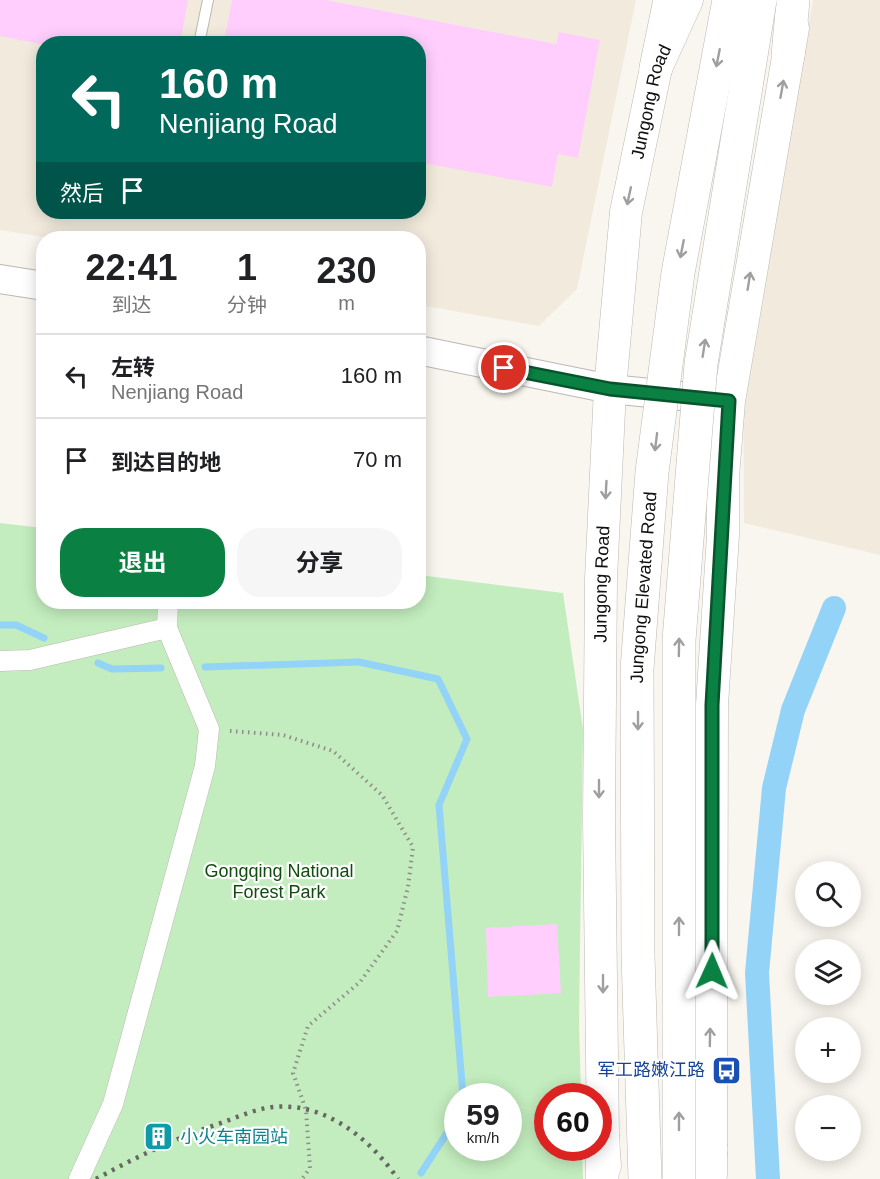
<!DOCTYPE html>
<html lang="zh">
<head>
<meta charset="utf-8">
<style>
  body { margin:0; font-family:Helvetica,"Noto Sans SC",sans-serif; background:#f6f6f6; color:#202124; height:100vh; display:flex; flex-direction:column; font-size:22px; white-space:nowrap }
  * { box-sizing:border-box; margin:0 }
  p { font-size:20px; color:#757577 }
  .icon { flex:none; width:33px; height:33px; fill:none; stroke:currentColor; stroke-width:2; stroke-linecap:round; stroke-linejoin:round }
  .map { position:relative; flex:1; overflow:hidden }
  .details { position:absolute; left:36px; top:231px; width:390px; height:378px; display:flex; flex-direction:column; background:#fff; border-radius:24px; box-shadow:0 3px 15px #0003 }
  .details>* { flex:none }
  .top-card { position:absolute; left:36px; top:36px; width:390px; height:183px; border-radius:24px; box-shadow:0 3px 15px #0003; background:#00695c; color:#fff; overflow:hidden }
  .tools { position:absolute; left:795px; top:861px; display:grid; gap:12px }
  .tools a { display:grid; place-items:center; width:66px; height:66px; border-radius:50%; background:#fff; box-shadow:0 3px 15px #0003; font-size:30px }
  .speed { position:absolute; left:444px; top:1083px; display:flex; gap:12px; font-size:30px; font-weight:700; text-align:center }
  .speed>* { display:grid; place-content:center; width:78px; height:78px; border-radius:50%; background:#fff; box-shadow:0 3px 15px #0003; line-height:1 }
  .speed small { font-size:15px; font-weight:400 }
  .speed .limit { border:9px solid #d22; background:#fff; color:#111 }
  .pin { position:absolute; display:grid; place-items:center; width:51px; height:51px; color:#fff; margin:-26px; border:3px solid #fff; border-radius:50%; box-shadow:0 2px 6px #0007 }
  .me { position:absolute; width:66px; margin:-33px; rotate:1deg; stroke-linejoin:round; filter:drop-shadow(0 0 4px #0008) }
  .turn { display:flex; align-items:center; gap:21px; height:126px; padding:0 24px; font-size:27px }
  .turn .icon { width:78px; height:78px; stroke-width:2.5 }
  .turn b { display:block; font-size:42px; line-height:51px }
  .then { display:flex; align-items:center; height:57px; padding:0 24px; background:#0003; gap:12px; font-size:22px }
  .eta { display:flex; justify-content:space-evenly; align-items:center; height:102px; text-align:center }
  .eta b { font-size:36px; font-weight:700; line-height:42px }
  .primary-button { display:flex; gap:12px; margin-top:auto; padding:12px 24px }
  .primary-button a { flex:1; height:69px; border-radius:24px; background:#0b8043; color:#fff; font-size:24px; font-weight:700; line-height:69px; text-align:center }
  .primary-button a+a { background:#f6f6f6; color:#202124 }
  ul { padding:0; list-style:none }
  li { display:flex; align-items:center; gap:18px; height:84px; padding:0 24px; border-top:2px solid #e0e0e0 }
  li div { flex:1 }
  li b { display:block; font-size:22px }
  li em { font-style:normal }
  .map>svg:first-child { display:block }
</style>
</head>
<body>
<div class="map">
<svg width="880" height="1179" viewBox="0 0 880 1179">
  <rect width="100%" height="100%" fill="#f9f6ef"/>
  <!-- built -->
  <g fill="#f2ebdd" fill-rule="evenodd">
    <path d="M0,0H636L577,289L539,326L419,305L418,238H49L0,230ZM44,44H418V212H44Z"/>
    <path d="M813,0H880V555L744,523L743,372Z"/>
  </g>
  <!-- green -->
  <path fill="#c3edbe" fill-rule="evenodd" d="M0,523L43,528L44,602H418L419,575L563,593L583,729L579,1022L581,1096H548V1148H582L583,1179H0ZM458,1096H508V1148H458Z"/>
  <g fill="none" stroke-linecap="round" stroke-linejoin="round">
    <!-- stream -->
    <g stroke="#93d3f7" stroke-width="7">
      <path d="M0,625H16L44,638"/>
      <path d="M98,663L112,669L161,668"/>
      <path d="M205,667L359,662L438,679L467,739L439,805L463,1096"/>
      <path d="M421,1173L458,1116"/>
    </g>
    <!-- canal -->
    <path stroke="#93d3f7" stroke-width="24" d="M768,1179L757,973L774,788L793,710L834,608"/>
  </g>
  <!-- building -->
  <g fill="#ffcefd">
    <path d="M0,0H188L180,44H40L0,36Z"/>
    <path d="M232,0H326L556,44L559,32L600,40L578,158L558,154L552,187L418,162V44H266L225,36Z"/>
    <path d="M557,924L561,993L488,997L486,928Z"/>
  </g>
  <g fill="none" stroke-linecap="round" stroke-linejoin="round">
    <defs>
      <path id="lane" d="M199,44L208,0"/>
      <g id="street">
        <path d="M0,661L30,660L167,628"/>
        <path d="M79,1179L113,1104L205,766L209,729L167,628L168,602"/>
      </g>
      <g id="secondary">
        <path d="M0,279L44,286"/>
        <path d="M418,350L610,389L721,400"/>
      </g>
      <g id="primary">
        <path id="s1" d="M605,1166L603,1139L599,818L601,579L610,389L626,212L656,68L687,0"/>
        <path d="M711,1175L712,705L723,535V477L729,401L793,28"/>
      </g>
      <g id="highway">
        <path d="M788,55L793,0"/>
        <path d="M656,68L670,0"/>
        <path d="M602,1179L603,1139"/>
        <path d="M707,1179L711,1149"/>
      </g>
    </defs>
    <!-- lane casing -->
    <use href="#lane" stroke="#bbb8b2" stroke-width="12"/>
    <!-- street casing -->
    <use href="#street" stroke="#bbb8b2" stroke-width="21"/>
    <!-- secondary casing -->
    <use href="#secondary" stroke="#bbb8b2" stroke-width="30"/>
    <!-- primary casing -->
    <use href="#primary" stroke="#bbb8b2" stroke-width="33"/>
    <!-- highway casing -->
    <use href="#highway" stroke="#bbb8b2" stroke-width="34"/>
    <!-- path -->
    <path stroke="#8e8c88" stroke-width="4" stroke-dasharray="1.5 4.5" stroke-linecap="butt" d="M230,731L283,735L333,751L382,795L413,847L408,887L397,931L360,982L308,1026L293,1073L306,1110L310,1168L302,1179"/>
    <!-- lane -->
    <use href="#lane" stroke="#fff" stroke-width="10"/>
    <!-- street -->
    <use href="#street" stroke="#fff" stroke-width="20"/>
    <!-- secondary -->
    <use href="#secondary" stroke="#fff" stroke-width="28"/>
    <!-- primary -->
    <use href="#primary" stroke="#fff" stroke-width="32"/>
    <!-- highway -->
    <use href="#highway" stroke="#fff" stroke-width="33"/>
    <!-- rail -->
    <path stroke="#696763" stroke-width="4.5" stroke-dasharray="3 6" stroke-linecap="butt" d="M96,1179C136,1157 178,1137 221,1123C238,1117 255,1109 273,1107C326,1102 370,1139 398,1179"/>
    <defs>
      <g id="highway-bridge">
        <path id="s2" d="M645,1179L638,956L637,669L652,472L678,273L729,0"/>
        <path d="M679,1179V640L701,364L760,0"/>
      </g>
    </defs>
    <!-- highway-bridge casing -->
    <use href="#highway-bridge" stroke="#bbb8b2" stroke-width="34" stroke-linecap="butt"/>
    <!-- highway-bridge -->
    <use href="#highway-bridge" stroke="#fff" stroke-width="33"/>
  </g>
  <!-- one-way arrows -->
  <defs><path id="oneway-shaft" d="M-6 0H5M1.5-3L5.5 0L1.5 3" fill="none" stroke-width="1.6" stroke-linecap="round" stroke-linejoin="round" transform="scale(1.5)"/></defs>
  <g stroke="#a09f9f">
    <use href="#oneway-shaft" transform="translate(718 58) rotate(101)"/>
    <use href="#oneway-shaft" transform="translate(782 89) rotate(-80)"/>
    <use href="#oneway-shaft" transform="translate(629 196) rotate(102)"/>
    <use href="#oneway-shaft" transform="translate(682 249) rotate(101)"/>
    <use href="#oneway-shaft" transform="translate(749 281) rotate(-81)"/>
    <use href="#oneway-shaft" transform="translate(704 348) rotate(-81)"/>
    <use href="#oneway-shaft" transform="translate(656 442) rotate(97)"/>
    <use href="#oneway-shaft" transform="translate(606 490) rotate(93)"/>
    <use href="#oneway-shaft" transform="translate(679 647) rotate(-89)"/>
    <use href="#oneway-shaft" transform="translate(638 721) rotate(90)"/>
    <use href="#oneway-shaft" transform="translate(599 789) rotate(90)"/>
    <use href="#oneway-shaft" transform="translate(679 926) rotate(-90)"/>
    <use href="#oneway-shaft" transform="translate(603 984) rotate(90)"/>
    <use href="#oneway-shaft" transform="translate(710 1037) rotate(-89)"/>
    <use href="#oneway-shaft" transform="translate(679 1121) rotate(-90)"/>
  </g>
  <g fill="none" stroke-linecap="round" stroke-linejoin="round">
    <defs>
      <path id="route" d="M504,368L610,389L729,401L712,705V971"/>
    </defs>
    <!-- route casing -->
    <use href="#route" stroke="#07532c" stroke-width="15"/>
    <!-- route -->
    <use href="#route" stroke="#0b8043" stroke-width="10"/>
  </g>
  <!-- icons -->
  <defs>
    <symbol id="bus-square" viewBox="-11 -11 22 22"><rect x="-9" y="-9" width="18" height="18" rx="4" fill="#1a4fb4" stroke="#fff"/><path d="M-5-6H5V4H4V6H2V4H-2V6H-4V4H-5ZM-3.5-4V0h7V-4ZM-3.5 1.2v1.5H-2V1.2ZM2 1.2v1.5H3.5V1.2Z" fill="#fff"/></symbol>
    <symbol id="building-square" viewBox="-11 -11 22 22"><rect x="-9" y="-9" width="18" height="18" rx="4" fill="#0f9aa8" stroke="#fff"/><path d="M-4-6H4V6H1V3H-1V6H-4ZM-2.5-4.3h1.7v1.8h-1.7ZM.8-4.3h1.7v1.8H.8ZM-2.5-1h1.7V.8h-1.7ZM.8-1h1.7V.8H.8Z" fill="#fff"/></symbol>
  </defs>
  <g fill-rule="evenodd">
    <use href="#bus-square" x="710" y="1054" width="33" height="33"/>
    <use href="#building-square" x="142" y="1120" width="33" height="33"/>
  </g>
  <g text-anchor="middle" stroke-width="4.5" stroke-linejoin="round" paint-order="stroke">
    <!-- street labels -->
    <g font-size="18" fill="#11100e" stroke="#fff">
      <text dy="6" stroke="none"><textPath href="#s1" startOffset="1068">Jungong Road</textPath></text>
      <text dy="6" stroke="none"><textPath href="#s1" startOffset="582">Jungong Road</textPath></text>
      <text dy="6" stroke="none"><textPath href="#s2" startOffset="592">Jungong Elevated Road</textPath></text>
    </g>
    <!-- park labels -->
    <g font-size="18" fill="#104d0c" stroke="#fff">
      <text x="279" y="877">Gongqing National<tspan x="279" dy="21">Forest Park</tspan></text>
    </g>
    <!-- transit labels -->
    <g font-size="18" fill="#164399" stroke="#fff" text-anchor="end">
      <text x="705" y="1076">军工路嫩江路</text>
    </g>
    <!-- culture labels -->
    <g font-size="18" fill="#0d838f" stroke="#fff" text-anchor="start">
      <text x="180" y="1143">小火车南园站</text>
    </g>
  </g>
</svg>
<div class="tools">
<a><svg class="icon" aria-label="search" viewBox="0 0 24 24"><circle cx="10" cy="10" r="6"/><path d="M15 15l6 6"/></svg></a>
<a><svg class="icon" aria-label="layers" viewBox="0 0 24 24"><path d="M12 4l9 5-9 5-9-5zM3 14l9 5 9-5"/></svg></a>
<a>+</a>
<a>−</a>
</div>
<div class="speed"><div>59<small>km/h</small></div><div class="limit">60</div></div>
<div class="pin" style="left:504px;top:368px;background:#d93025"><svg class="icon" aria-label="arrive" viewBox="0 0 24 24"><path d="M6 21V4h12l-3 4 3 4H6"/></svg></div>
<svg class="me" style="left:712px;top:971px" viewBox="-20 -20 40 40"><path d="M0-17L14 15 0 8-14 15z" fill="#0b8043" stroke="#fff" stroke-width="4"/></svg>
<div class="top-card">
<div class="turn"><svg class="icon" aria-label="left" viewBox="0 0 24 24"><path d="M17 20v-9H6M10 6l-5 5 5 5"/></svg><div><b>160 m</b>Nenjiang Road</div></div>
<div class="then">然后<svg class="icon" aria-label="arrive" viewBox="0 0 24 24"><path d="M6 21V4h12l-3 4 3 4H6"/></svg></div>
</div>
<section class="details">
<div class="eta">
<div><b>22:41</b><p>到达</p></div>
<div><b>1</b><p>分钟</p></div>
<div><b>230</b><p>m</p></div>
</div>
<ul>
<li><svg class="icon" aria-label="left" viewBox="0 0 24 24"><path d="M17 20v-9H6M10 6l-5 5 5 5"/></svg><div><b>左转</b><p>Nenjiang Road</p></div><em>160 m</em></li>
<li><svg class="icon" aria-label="arrive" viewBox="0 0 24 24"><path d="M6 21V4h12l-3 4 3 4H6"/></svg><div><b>到达目的地</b></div><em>70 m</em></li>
</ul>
<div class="primary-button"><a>退出</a><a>分享</a></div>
</section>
</div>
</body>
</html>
